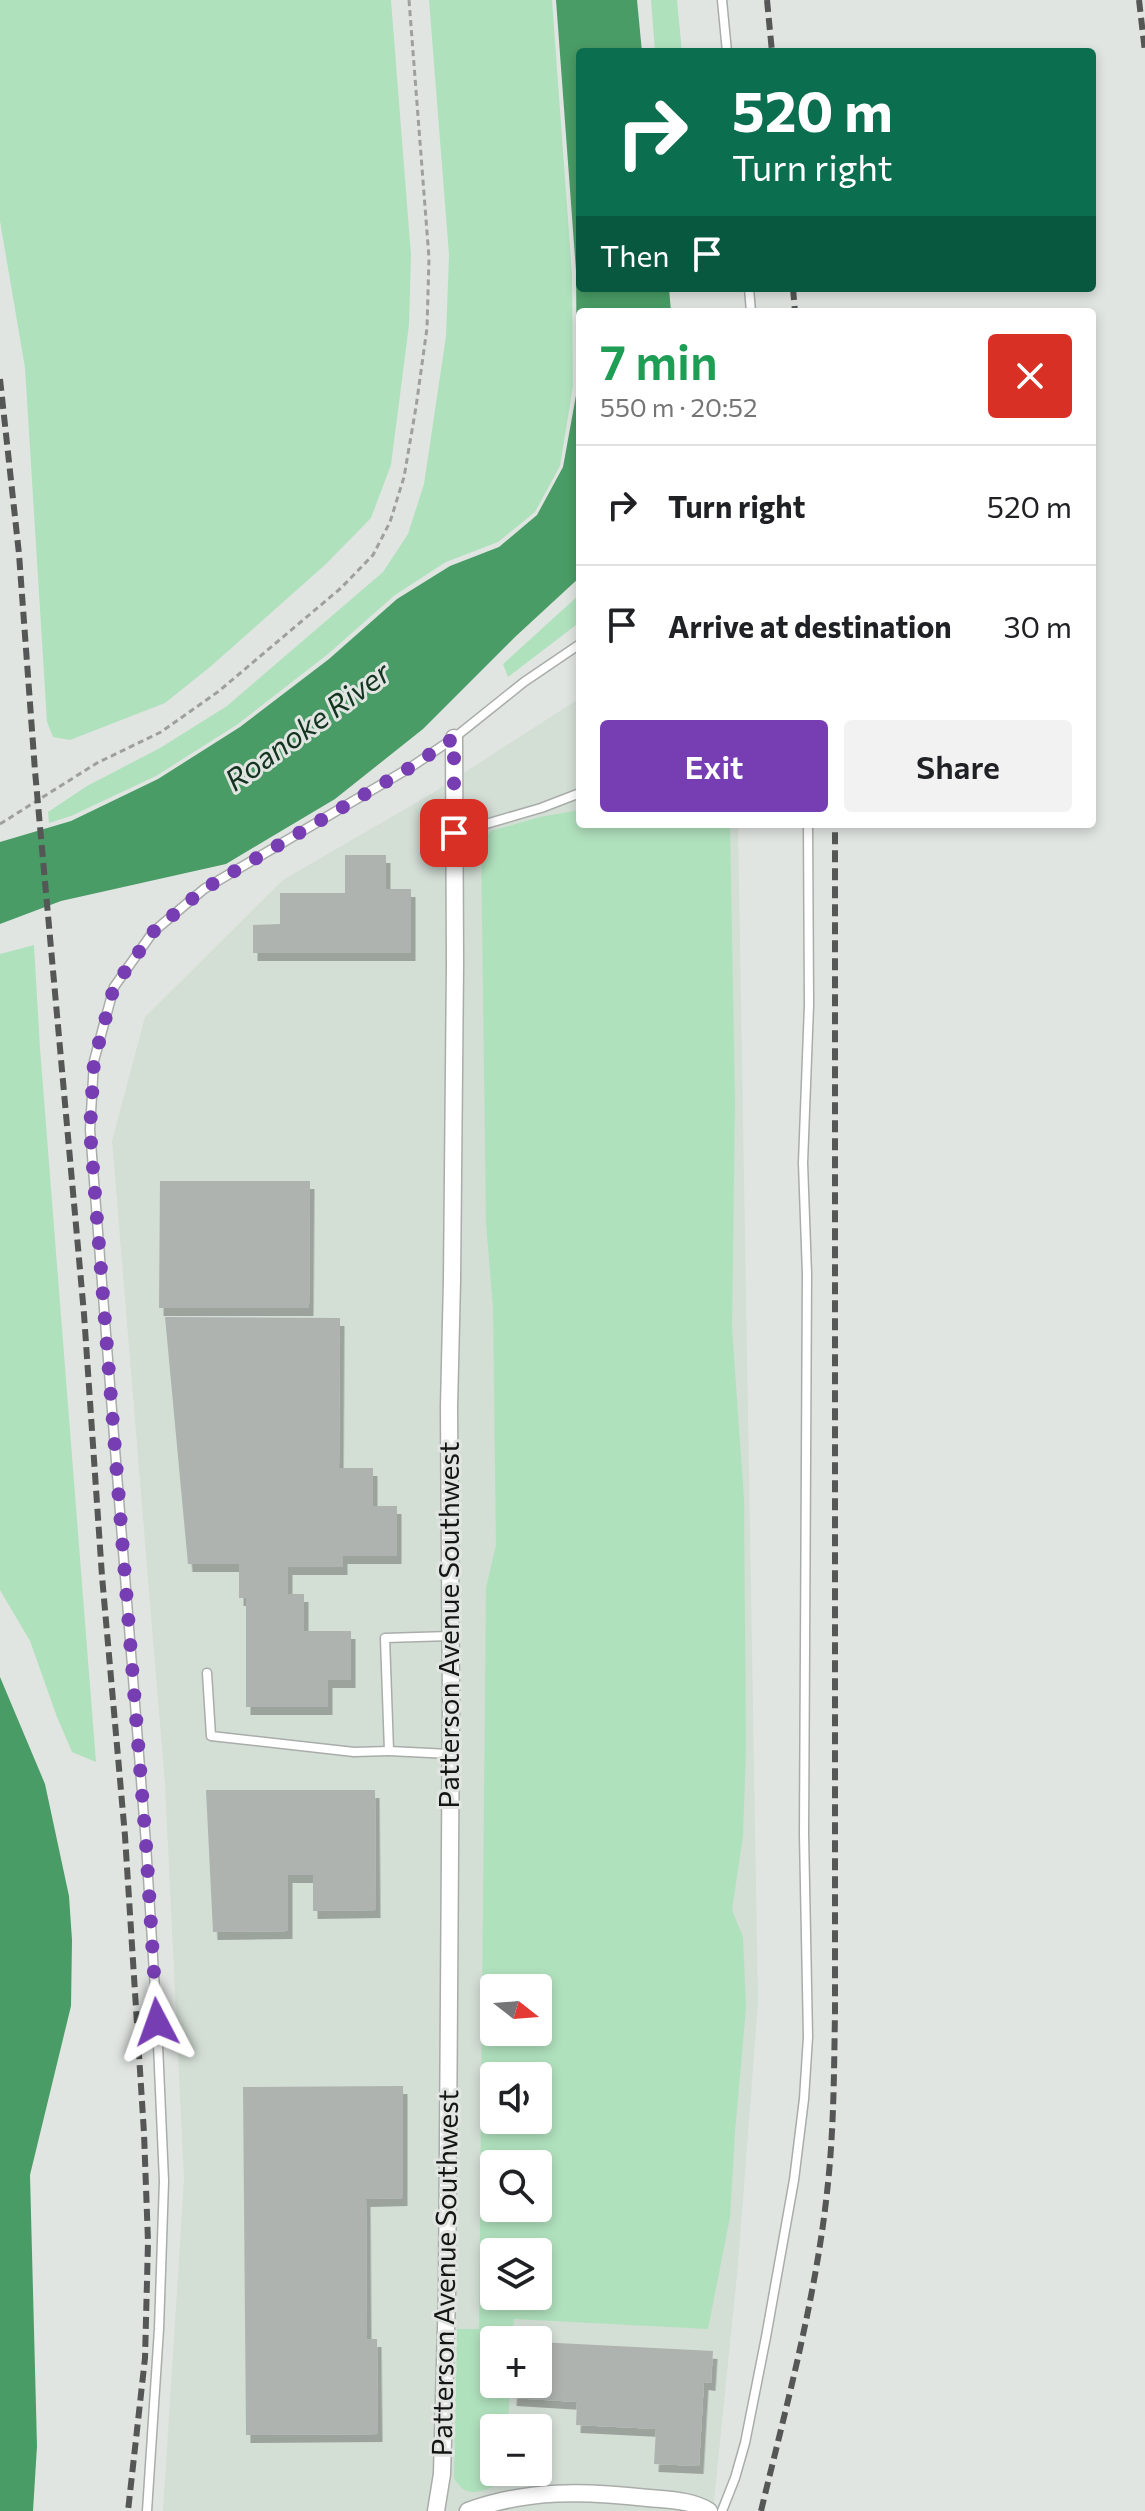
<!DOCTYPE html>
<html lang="en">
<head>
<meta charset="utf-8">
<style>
  body { margin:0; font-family:Commissioner,sans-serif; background:#f2f2f2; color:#202124; height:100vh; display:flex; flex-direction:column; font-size:30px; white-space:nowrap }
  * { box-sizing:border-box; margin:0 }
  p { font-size:26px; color:#757577 }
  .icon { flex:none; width:44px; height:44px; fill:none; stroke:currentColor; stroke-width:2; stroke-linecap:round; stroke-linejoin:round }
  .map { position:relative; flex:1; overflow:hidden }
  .panel { position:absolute; left:576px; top:308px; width:520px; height:520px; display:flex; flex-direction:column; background:#fff; border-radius:8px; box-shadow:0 4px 12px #0003 }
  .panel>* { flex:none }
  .banner { position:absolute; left:576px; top:48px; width:520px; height:244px; border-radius:8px; box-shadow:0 4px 12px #0003; background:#0b6e4f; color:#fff; overflow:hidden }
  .needle { width:52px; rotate:107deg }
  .fabs { position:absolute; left:480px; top:1974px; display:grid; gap:16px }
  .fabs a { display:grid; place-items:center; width:72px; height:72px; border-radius:8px; background:#fff; box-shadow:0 4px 12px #0003; font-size:40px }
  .pin { position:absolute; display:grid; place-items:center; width:68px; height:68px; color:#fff; margin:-34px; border-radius:16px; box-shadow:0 4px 12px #0006 }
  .me { position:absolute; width:88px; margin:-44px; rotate:356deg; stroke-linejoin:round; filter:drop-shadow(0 0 6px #0008) }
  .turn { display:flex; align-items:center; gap:28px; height:168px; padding:0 24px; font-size:36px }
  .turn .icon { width:104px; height:104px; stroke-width:2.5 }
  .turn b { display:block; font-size:56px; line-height:68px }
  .then { display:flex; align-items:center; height:76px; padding:0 24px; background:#0003; gap:16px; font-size:30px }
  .round { display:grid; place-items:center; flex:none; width:84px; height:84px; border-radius:8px; background:#f2f2f2 }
  .overview { display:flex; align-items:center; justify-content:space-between; height:136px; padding:0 24px }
  h1 { font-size:48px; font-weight:600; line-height:60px; color:#1e9e55 }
  .action { display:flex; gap:16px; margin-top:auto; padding:16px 24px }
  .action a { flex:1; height:92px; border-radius:8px; background:#773eb4; color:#fff; font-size:32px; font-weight:600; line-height:92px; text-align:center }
  .action a+a { background:#f2f2f2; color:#202124 }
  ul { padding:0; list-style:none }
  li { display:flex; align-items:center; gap:24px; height:120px; padding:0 24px; border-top:2px solid #e0e0e0 }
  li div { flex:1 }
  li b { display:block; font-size:30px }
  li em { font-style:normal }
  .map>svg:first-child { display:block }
</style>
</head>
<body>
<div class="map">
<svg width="1145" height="2511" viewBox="0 0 1145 2511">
  <defs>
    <filter id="shadow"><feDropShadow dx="4.5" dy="8" stdDeviation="0" flood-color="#0004"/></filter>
  </defs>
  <rect width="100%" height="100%" fill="#e1e5e2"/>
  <!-- built -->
  <path fill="#d3ded5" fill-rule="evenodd" d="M580,698V824H738L758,2003L738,2265L713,2511H163L184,2180L165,1785L112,1141L145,1017L283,880L431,794ZM494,1988H538V2032H494ZM494,2076H538V2120H494ZM494,2164H538V2208H494ZM494,2252H538V2296H494ZM494,2340H538V2384H494ZM494,2428H538V2472H494Z"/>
  <!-- green -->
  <g fill="#b0e1bd" fill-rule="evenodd">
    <path d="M0,0H391L411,255L409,325L391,465L371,518L326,564L210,667L165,703L70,740L53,737L47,722L25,368L0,221Z"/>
    <path d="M429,0H552L572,274L573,386L560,466L535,512L498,542L446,562L395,595L328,654L238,724L156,776L71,816L49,823L48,812L87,786L160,748L227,706L383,572L408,534L424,484L446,336L449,255Z"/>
    <path d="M651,0H677L682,52H655Z"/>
    <path d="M580,594V622L508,677L503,664Z"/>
    <path d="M580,810V824H730L735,1102L732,1328L744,1500L746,1748L743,1836L732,1910L743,1937L746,2008L735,2132L730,2217L708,2329L514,2319L512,2340H494V2384H510L508,2428H494V2472H506L505,2481C485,2490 467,2502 454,2478L457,2329H479L486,1588L496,1545L493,1308L486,1223L481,842L491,831L540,817ZM494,1988H538V2032H494ZM494,2076H538V2120H494ZM494,2164H538V2208H494ZM494,2252H538V2296H494Z"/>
    <path d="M34,945L40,1048L96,1762L72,1752L57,1717L30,1641L0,1590V954Z"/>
  </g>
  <!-- water -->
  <g fill="#4a9c66">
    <path d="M556,0H637L642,52H580V288H669L671,312H580V577L515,637L423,729L335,799L226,864L61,901L0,924V842L71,821L158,779L240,727L329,659L397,599L450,566L499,547L537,515L563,467L577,390L576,271Z"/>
    <path d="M0,1677L45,1784L69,1896L72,1940L71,2006L30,2175L37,2446L33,2511H0Z"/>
  </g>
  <!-- building -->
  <g fill="#afb3b0" filter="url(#shadow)">
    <path d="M345,855H386V889H411V953H253V925L280,924V893H345Z"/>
    <path d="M160,1181H310L309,1308H159Z"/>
    <path d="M165,1317L340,1318L339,1468H373V1506H397V1556H343V1567H288V1594H304V1631H351V1680H328V1707H246V1598H239V1564H188Z"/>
    <path d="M206,1790H375L376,1910L313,1911V1875H288V1931L213,1932Z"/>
    <path d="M403,2086V2198L366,2199L367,2339H377L378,2434L246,2435L243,2087Z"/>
    <path d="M538,2342L713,2351L711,2383L704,2382L699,2466L654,2464L656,2429L576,2425L577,2402L512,2398L513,2384H538Z"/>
  </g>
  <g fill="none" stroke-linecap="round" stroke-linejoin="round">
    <defs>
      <g id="service">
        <path d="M722,0L727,52"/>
        <path d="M749,288L751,312"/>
        <path d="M455,833L541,808L580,793"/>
        <path d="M207,1673L211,1736L354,1752L389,1751"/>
        <path d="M450,1754L389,1751L385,1638L450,1636"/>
        <path d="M147,2511L159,2329L164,2181L157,2022L146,1844L90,1130L94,1061L114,987L153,932L204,889L411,767L454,738L524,682L580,644"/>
        <path d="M722,2511L735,2478L745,2443L766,2337L794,2180L804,2099L808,2037L804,1834L807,1274L803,1163L809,1005L808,824"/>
      </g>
      <g id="minor">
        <path d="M436,2511L442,2474L447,2292L451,1703L449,1407L452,1280L455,965L454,738"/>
        <path d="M468,2511C527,2489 586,2491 648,2498C669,2500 691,2500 709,2511"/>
      </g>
    </defs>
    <!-- service casing -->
    <use href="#service" stroke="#a9adaa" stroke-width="11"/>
    <!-- minor casing -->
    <use href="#minor" stroke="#a9adaa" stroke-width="19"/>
    <!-- path -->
    <path stroke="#9da09e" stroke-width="3" stroke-dasharray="6 4" stroke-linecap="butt" d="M0,824L97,763L161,732L219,691L341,588L373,555L390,522L404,477L416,407L427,328L429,258L409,0"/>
    <!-- service -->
    <use href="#service" stroke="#fff" stroke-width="8"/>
    <!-- minor -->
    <use href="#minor" stroke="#fff" stroke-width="16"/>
    <!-- rail -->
    <g stroke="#545755" stroke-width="6" stroke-dasharray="12 6" stroke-linecap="butt">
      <path d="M767,0L772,52"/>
      <path d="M1139,0L1145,52"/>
      <path d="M793,288L795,312"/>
      <path d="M0,379L19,554L35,771L84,1314L102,1576L125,1836L144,2133L148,2242L145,2358L128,2511"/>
      <path d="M761,2511C787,2403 817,2294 828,2183C834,2126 834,2069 835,2012V824"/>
    </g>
  </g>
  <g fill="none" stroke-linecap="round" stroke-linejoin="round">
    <!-- route -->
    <path stroke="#773eb4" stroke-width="14" stroke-dasharray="0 25.2" d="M157,2022L146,1844L90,1130L94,1061L114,987L153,932L204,889L411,767L454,738V833"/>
  </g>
  <g text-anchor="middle" stroke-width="6" stroke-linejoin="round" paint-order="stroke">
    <!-- street labels -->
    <g font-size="28" fill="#141615" stroke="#e1e5e2">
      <text transform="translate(449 1625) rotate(-90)" y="10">Patterson Avenue Southwest</text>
      <text transform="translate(445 2273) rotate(-89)" y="10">Patterson Avenue Southwest</text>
    </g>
    <!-- water labels -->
    <g font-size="30" font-style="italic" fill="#13351f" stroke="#e1e5e2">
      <text transform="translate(308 727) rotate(-36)" y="10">Roanoke River</text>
    </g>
  </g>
</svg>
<div class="fabs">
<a><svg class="needle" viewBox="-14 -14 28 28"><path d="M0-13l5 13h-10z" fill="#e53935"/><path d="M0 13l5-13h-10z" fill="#757577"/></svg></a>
<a><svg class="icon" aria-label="sound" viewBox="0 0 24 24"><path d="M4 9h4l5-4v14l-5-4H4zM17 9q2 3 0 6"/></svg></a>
<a><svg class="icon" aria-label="search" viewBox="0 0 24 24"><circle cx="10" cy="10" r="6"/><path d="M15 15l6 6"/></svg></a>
<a><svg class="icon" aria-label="layers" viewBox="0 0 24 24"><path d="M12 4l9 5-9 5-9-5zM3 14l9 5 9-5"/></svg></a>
<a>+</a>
<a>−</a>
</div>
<div class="pin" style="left:454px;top:833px;background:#d93025"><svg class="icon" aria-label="arrive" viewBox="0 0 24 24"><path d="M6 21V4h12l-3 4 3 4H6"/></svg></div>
<svg class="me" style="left:157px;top:2022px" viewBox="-20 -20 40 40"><path d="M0-17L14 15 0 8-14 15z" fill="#773eb4" stroke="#fff" stroke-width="4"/></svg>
<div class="banner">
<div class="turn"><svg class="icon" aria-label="right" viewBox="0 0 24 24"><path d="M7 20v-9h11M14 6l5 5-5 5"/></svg><div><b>520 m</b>Turn right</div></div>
<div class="then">Then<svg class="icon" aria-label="arrive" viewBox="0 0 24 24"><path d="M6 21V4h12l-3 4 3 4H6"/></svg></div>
</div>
<section class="panel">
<div class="overview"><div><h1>7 min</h1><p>550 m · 20:52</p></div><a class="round" style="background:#d93025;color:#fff"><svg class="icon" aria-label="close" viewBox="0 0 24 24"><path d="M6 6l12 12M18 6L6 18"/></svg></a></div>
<ul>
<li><svg class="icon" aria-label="right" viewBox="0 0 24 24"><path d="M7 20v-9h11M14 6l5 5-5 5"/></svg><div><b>Turn right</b></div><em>520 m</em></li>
<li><svg class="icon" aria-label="arrive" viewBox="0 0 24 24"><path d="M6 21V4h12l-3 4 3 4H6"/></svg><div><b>Arrive at destination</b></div><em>30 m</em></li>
</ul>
<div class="action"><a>Exit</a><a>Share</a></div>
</section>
</div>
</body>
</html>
